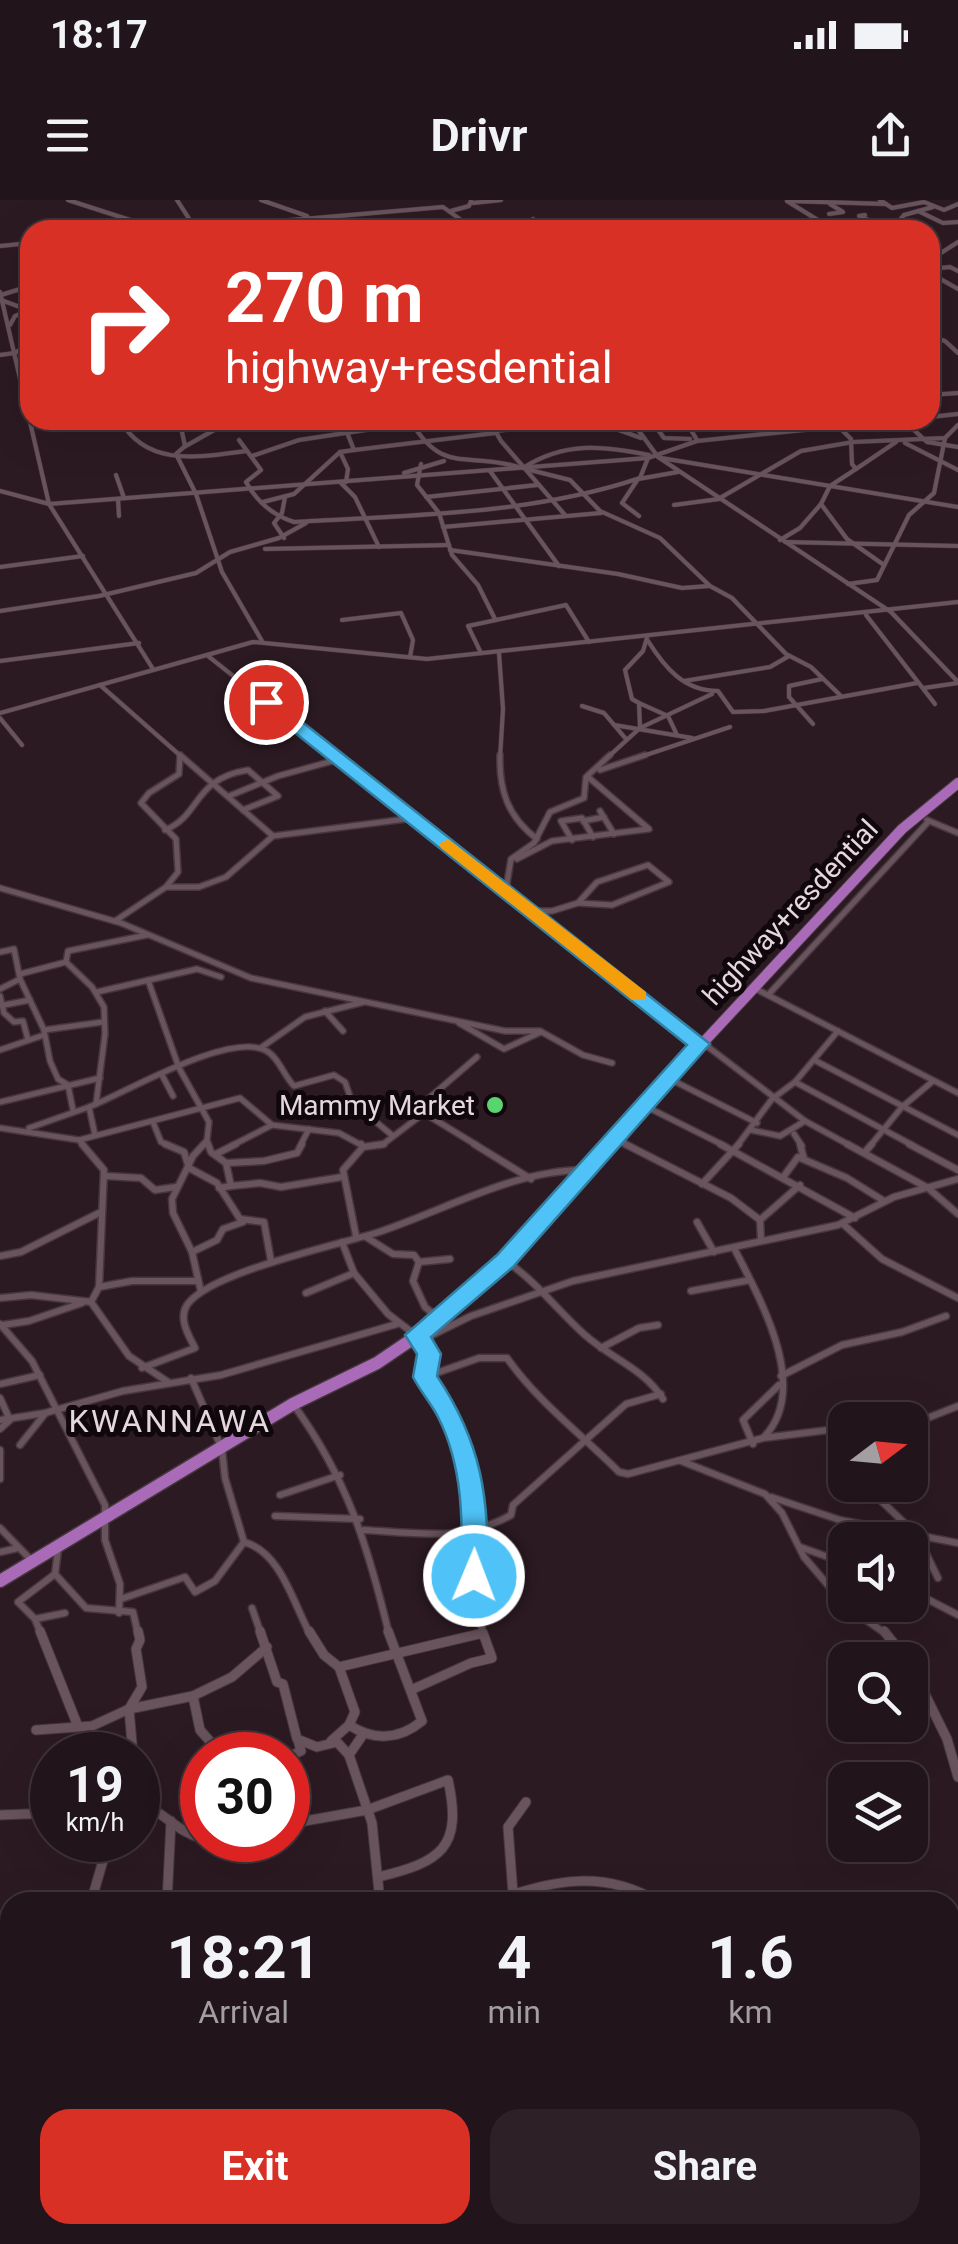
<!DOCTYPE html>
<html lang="en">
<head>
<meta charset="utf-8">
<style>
  body { margin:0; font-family:Roboto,sans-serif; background:#2d2127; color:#f1f3f6; height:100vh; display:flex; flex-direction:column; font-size:38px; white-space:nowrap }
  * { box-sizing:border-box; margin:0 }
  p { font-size:32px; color:#a29ea2 }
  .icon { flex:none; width:55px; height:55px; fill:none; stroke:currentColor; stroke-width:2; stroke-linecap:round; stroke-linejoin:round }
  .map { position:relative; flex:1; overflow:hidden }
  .sheet { position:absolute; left:0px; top:1692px; width:960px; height:352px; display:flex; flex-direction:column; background:#21141a; border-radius:30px 30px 0 0; box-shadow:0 10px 40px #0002,0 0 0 2px #3e3339 }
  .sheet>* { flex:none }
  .guide { position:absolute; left:20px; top:20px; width:920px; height:210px; border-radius:30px; box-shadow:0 10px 40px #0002,0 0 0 2px #3e3339; background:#d93025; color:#fff; overflow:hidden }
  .needle { width:65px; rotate:74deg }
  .controls { position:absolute; left:828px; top:1202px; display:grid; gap:20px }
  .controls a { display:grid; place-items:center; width:100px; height:100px; border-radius:20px; background:#21141a; box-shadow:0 10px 40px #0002,0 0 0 2px #3e3339; font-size:50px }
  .speed { position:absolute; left:30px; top:1532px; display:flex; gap:20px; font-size:50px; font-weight:700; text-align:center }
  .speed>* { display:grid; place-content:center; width:130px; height:130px; border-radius:50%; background:#21141a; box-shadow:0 10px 40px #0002,0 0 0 2px #3e3339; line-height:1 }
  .speed small { font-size:25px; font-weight:400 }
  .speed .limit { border:15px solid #d22; background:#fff; color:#111 }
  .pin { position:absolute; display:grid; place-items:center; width:85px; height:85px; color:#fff; margin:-42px; border:5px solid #fff; border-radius:50%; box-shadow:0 2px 10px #0007 }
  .me { position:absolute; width:110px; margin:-55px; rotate:1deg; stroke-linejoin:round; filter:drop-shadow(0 0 8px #0008) }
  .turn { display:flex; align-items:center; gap:35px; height:210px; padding:0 40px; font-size:45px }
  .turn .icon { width:130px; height:130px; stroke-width:2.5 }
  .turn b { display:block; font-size:70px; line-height:85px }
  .eta { display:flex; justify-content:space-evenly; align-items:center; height:170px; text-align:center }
  .eta b { font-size:60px; font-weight:700; line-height:70px }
  .primary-button { display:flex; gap:20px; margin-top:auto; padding:20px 40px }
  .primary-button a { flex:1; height:115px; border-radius:30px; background:#d93025; color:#fff; font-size:40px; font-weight:700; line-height:115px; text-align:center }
  .primary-button a+a { background:#2d2127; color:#f1f3f6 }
  .status { display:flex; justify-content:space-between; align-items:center; height:70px; padding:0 50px; background:#21141a; direction:ltr }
  .status svg { height:28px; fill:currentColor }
  header { display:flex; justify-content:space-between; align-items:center; height:130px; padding:0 40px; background:#21141a; font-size:45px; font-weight:700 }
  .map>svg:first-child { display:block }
</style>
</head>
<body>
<div class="status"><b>18:17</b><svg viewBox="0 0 49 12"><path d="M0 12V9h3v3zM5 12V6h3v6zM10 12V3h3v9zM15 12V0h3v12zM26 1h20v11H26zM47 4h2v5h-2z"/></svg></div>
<header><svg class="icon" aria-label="menu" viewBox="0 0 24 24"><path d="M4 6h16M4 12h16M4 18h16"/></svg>Drivr<svg class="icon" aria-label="share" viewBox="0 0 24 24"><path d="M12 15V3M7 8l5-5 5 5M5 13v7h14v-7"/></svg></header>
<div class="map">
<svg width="958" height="2044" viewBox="0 0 958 2044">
  <rect width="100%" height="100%" fill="#2c1a22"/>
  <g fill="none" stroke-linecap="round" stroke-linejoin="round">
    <defs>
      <g id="street-far3">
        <path d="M68,0L161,30"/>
        <path d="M177,0L195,28"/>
        <path d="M261,0L307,16"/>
        <path d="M880,0L892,8L924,2L944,10L958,4"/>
        <path d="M787,1L834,30"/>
        <path d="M788,1L886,4"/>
        <path d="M473,3L501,0"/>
        <path d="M451,11L469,6L471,1"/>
        <path d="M918,11L943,23L958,22"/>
        <path d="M829,14L843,12L830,4"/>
        <path d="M865,15L859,16L890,29"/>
        <path d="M309,18L314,30"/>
        <path d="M533,19L541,30"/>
        <path d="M472,28L505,30"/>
        <path d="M887,28L894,27L904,15L933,7"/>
        <path d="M176,30L443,7L475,30"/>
        <path d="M860,30L875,24"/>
        <path d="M0,46L30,43"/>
        <path d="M930,60L958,42"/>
        <path d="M930,69L950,67L958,71"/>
        <path d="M930,73L958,89"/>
        <path d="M0,92L49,304L153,469"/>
        <path d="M1,95L30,86"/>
        <path d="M1,100L28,110"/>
        <path d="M10,125L15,116L29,110"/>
        <path d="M930,136L945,141L958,153"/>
        <path d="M0,155L15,153L30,143"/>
        <path d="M930,195L958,193"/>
        <path d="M930,217L958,214"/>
        <path d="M120,220C147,268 200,257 247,251"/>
        <path d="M187,220L182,232L185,246L176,254L196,294L222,372L262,441"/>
        <path d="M342,220L354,250L340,252L348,269L346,282"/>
        <path d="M410,220C443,276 466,251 518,267"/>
        <path d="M489,220L501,241L565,315"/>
        <path d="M591,220L641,238"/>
        <path d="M631,220L658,257L891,412L958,482"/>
        <path d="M651,220L664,238L690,239"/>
        <path d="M685,220L697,240"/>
        <path d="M832,220L851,239L852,264L856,269L896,242"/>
        <path d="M903,220L927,242L958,247"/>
        <path d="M496,231L588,220"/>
        <path d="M239,240L261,270L246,282C257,302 272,315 294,322C409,315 530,315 640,278L648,258"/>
        <path d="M905,243L958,270"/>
        <path d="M184,247L232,220"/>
        <path d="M354,250L495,233"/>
        <path d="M252,256L299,240L432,220"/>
        <path d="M661,258L958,307"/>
        <path d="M421,264L417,285L439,313L452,355L478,385L495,419"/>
        <path d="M523,268C565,241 602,246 649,255"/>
        <path d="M856,269L830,286L821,304L847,339L884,365"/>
        <path d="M530,270L570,280L600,311L660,338L710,386L732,398L786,454L811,467L840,495"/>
        <path d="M490,271L559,366"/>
        <path d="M404,273L444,261"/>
        <path d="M116,275L124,298"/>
        <path d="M341,283L355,297L379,347"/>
        <path d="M0,291L49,304L648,258L697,241L901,220"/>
        <path d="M426,297L537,285"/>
        <path d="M720,298L801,251L853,242L945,238L958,225"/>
        <path d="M118,299L119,316"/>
        <path d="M263,302L294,294L340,252"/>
        <path d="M674,305L719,299"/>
        <path d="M639,316L622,303L638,279L678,272"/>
        <path d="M443,327L601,313"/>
        <path d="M284,338L274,323L282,313L285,297"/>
        <path d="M780,340L800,328L821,304"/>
        <path d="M785,342L958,346"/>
        <path d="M265,349L449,345"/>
        <path d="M450,350L618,374L682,388L709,386"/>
        <path d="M0,367L83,356"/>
        <path d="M848,384L877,380L909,315L934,293L945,238"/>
        <path d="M0,411L99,396L196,373L230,352L279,338L306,323"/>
        <path d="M866,415L935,504"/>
        <path d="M342,420L401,413L413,440L410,457"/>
        <path d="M648,441C665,468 684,491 718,491L733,512L764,511L917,483"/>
        <path d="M481,453L468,426L566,405L589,442"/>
        <path d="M499,453L503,509L500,558"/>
        <path d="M208,456L337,558"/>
        <path d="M0,461L139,443"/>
        <path d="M684,481L770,467L789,456"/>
        <path d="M100,485L183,558"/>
        <path d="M924,488L958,483"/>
        <path d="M639,503L668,516L677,535"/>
        <path d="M582,506L604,513L626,539"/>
        <path d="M0,513L253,442L427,459L958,402"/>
        <path d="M0,518L22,545"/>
        <path d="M813,524L789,497V486L822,479"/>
        <path d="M614,525L692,538"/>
        <path d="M640,528L712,494"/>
        <path d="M607,558L640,528L639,503L632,499L625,470L643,451L647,438"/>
        <path d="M637,558L730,527"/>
      </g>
      <g id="street-far2">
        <path d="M180,555L273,636L414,618"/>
        <path d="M333,555L700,845"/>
        <path d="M500,555C499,591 508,617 537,639"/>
        <path d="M600,570L645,555"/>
        <path d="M229,596L278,576L340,559"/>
        <path d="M600,611L614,634"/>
        <path d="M927,620L958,633"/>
        <path d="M583,621L604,617"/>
        <path d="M165,630C202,615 192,579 248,570L278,596L243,610"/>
        <path d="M572,640L561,621L582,618L593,637"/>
        <path d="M517,659L552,641L649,629L588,577"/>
        <path d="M648,665L669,682L612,705L578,703L597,682Z"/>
        <path d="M166,687L178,672L176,639L141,603L149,593L179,574L180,555"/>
        <path d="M0,688L121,723L251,778L505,831H540L583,855L612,863"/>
        <path d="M506,689L511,659L534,643L550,612L584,598L586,577L610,555"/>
        <path d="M533,711H552L578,703"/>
        <path d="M115,721L166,687H199L226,677L273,636"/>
        <path d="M0,752L14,749L20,779L44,830L50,861L58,879L68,885L73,910"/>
        <path d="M20,774L66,762"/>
        <path d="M148,780L179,868L209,922L207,940L202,946"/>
        <path d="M754,788L958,893"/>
        <path d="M0,789L20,779"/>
        <path d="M97,792L197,769L221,777"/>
        <path d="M768,795L929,621"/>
        <path d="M0,796L4,813L14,822L23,821L28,840"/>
        <path d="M4,805L30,800"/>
        <path d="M325,811L343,831"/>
        <path d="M459,823L504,849L541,832"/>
        <path d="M44,830L103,822"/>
        <path d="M703,843L805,921L851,946"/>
        <path d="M262,847L305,817L364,802"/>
        <path d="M0,850L44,835"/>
        <path d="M816,861L958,935"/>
        <path d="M162,875L173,896"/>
        <path d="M670,879L757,923"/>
        <path d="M795,882L914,946"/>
        <path d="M0,902L100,878"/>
        <path d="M96,904C132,889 228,833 265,850C278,856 284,876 294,886L334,875L345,882L352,902L393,936"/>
        <path d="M645,906L725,946"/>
        <path d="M424,913L478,946"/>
        <path d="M153,922L161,942L171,946"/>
        <path d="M0,928L79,940L84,946"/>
        <path d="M29,928L89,907"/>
        <path d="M751,930L780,936L805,921"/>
        <path d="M794,934L802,946"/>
        <path d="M95,935L89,907L96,904L105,834L104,807L92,787L66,762L68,751L147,735"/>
        <path d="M616,939L630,946"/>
        <path d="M79,940L240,898L272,925L339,933L363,946"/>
        <path d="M207,940L209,946"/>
        <path d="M231,946L272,925"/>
        <path d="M300,946L309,929"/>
        <path d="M371,946L382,945L424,913L421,905L477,857"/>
        <path d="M737,946L772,899L795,882L838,831"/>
        <path d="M870,946L902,907L933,881"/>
      </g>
      <g id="street-far1">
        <path d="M82,944L104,970L99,1087L91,1102L129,1156L168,1182"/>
        <path d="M165,944L184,952L189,968L217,983L240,1019L264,1022L271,1061"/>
        <path d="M208,944L211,952L226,963L231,986L219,988"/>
        <path d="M474,944L531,979"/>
        <path d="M625,944L731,998L760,1020"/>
        <path d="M720,944L855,1018"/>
        <path d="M800,944L804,959"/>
        <path d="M847,944L928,988L958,1014"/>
        <path d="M909,944L958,970"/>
        <path d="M363,947L384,944"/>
        <path d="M865,952L872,944"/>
        <path d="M216,954L236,944"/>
        <path d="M226,963L264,961L297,953L302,944"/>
        <path d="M106,976L141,978L155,990L176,987"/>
        <path d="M784,976L798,957L847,978L884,1001"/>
        <path d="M702,984L739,944"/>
        <path d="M231,986L260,983L281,987L342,977"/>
        <path d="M697,1022L714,1052"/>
        <path d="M843,1024L882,1059L958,1098"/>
        <path d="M356,1036L343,970L363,947L361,944"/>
        <path d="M366,1037L393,1054L414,1055L419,1062L450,1059"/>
        <path d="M761,1039L760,1020L800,985"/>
        <path d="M342,1042L354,1073L388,1114L422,1140L429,1153L425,1177L450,1215L470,1272L476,1334L473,1389L483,1433"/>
        <path d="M734,1048C760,1099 811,1188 764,1237"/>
        <path d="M192,1052L217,1040L223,1029L243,1022"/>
        <path d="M0,1056L21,1052L99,1013"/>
        <path d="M506,1061C537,1082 558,1111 585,1135C612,1159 643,1168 663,1199"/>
        <path d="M419,1062L413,1081L425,1107L437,1117"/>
        <path d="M99,1087L132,1081H196"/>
        <path d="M691,1091L750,1080"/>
        <path d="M201,1092L192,1052L173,1013L172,999L193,956L204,944"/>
        <path d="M306,1093L354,1073"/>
        <path d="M0,1098L31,1095L91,1102"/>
        <path d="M0,1124L32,1161L105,1305V1340L120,1384L119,1413"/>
        <path d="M3,1125L29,1121L82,1103"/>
        <path d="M422,1140L471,1116L573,1081L838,1025L894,997L958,979"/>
        <path d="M601,1148L639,1128L658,1125"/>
        <path d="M142,1168L195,1148C189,1136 178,1119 187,1105C209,1072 338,1045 379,1032C445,1010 514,970 584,970"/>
        <path d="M781,1176L842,1145L902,1132L946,1116"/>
        <path d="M425,1177L479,1158H507C538,1202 581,1234 619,1272L628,1274L763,1238L845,1228"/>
        <path d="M0,1184L40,1175"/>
        <path d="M0,1198L10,1220L0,1229"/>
        <path d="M293,1204C347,1278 368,1346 389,1434"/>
        <path d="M0,1220L45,1213L123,1191L221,1175L397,1124"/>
        <path d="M910,1225L958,1206"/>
        <path d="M753,1244L743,1220L779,1185"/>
        <path d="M20,1245L44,1215"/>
        <path d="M0,1250V1279"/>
        <path d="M681,1261L765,1294L782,1313L804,1357L845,1405"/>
        <path d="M874,1294L917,1335L938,1378"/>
        <path d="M280,1295L340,1275"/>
        <path d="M771,1297L840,1320L958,1343"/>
        <path d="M275,1316L360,1319"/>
        <path d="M0,1328L33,1362"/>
        <path d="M364,1330C416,1333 464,1342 511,1315L513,1305L626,1204L661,1194"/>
        <path d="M244,1342C281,1352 293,1403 310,1434"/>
        <path d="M800,1347L845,1363"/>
        <path d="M58,1350L55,1374L86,1408L133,1412L138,1434"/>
        <path d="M0,1352L18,1348"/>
        <path d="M910,1390L958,1415"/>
        <path d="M121,1399L185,1377L195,1392L215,1381L244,1342L225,1278L222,1249L191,1178"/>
        <path d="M845,1405L886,1434"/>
        <path d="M252,1408L261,1434"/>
        <path d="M35,1419L65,1413"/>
        <path d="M41,1434L35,1419L18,1402L55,1374"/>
      </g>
      <g id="street">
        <path d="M40,1431L77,1524"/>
        <path d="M260,1431L277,1482L283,1484L297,1539L317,1547L337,1542L349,1555L372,1623L380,1702"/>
        <path d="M309,1431L324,1455L339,1467L355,1512L349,1525L331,1541"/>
        <path d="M884,1431L907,1460"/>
        <path d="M910,1464L947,1539L958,1577"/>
        <path d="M339,1467L483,1433L492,1458L471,1463L411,1490"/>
        <path d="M193,1496L200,1530L222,1555"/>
        <path d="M349,1525C374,1541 399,1540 422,1521L388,1431"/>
        <path d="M36,1530L92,1526L129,1509L193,1496L232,1477L267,1447"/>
        <path d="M133,1555L129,1509L142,1487L136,1449L140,1440L138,1431"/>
        <path d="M349,1555L362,1536"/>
        <path d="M288,1557L301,1551L298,1540"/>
        <path d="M138,1570V1586"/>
        <path d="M138,1587L154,1604"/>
        <path d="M138,1604C164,1610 177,1633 202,1638"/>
        <path d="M0,1615L52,1613"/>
        <path d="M288,1624L367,1610L448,1580C463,1648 441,1662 378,1677"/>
        <path d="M513,1694L508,1627L526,1602"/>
        <path d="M91,1702L109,1640"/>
        <path d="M167,1702L171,1621"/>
        <path d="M490,1702C549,1681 602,1668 658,1702"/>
        <path d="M950,1839L958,1840"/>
        <path d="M0,1889L10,1862"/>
        <path d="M950,1921L958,1930"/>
        <path d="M219,2035L222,2044"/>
        <path d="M395,2035L398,2044"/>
        <path d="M491,2035L497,2044"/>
      </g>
      <path id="highway-far1" d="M607,946L902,629L958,583"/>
      <path id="highway" d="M0,1381L293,1204L377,1163L433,1125L505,1061L610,944"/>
    </defs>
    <!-- street-far3 casing -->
    <use href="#street-far3" stroke="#46373e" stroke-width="5"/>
    <!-- street-far2 casing -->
    <use href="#street-far2" stroke="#46373e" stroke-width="8"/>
    <!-- street-far1 casing -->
    <use href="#street-far1" stroke="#46373e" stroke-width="9"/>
    <!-- street casing -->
    <use href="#street" stroke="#46373e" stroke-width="11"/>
    <!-- highway-far1 casing -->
    <use href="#highway-far1" stroke="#46373e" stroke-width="12"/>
    <!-- highway casing -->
    <use href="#highway" stroke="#46373e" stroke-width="15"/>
    <!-- street-far3 -->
    <use href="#street-far3" stroke="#69535c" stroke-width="4"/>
    <!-- street-far2 -->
    <use href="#street-far2" stroke="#69535c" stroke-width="5"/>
    <!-- street-far1 -->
    <use href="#street-far1" stroke="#69535c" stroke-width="6"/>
    <!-- street -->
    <use href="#street" stroke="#69535c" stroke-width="9"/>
    <!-- highway-far1 -->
    <use href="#highway-far1" stroke="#a96bb7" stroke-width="10"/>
    <!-- highway -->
    <use href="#highway" stroke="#a96bb7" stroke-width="12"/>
  </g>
  <!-- route -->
  <path fill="#4fc3f7" stroke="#337fa1" stroke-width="2.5" d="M260,498H272L710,844L513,1067L431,1137L441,1154L437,1176C482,1243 489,1298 488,1376L484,1384L474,1388L465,1384L461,1376C463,1322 463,1266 438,1217C431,1203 420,1191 413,1177L417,1154L405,1135L497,1055L687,845L260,505Z"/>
  <!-- slow -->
  <path fill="#f59e0b" d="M448,639L646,792V800H632L441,648L439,644Z"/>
  <!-- markers -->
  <circle fill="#58d56f" stroke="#0f070b" stroke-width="4" cx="495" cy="905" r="10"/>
  <g text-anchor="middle" stroke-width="10" stroke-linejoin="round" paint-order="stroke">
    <!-- street labels -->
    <g font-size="28" fill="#e5d7dd" stroke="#0f070b">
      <text transform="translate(790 712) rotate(-47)" y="10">highway+resdential</text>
    </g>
    <!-- poi labels -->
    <g font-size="28" fill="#e5d7dd" stroke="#0f070b" text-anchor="end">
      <text x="475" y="915">Mammy Market</text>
    </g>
    <!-- quarter labels -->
    <g font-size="32" letter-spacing="2.5" fill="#e5d7dd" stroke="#0f070b">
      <text x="170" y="1232">KWANNAWA</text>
    </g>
  </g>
</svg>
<div class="controls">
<a><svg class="needle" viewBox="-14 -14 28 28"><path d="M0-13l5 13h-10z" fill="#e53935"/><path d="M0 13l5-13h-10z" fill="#a29ea2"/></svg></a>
<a><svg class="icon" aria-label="sound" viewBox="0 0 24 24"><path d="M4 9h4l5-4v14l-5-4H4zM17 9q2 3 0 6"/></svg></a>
<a><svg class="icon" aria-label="search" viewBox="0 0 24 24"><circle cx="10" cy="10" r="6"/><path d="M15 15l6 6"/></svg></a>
<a><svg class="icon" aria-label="layers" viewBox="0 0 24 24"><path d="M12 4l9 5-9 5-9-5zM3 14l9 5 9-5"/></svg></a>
</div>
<div class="speed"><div>19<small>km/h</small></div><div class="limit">30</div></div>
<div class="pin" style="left:266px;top:502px;background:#d93025"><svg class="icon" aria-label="arrive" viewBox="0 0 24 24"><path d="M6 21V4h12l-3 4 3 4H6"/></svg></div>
<svg class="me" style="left:474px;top:1376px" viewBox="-20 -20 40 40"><circle r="17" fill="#4fc3f7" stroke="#fff" stroke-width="3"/><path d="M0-11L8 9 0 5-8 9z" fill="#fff"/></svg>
<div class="guide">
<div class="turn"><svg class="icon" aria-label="right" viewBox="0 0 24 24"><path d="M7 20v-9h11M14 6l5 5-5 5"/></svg><div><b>270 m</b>highway+resdential</div></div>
</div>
<section class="sheet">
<div class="eta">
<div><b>18:21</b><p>Arrival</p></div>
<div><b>4</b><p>min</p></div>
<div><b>1.6</b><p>km</p></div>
</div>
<div class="primary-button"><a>Exit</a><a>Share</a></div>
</section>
</div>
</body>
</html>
